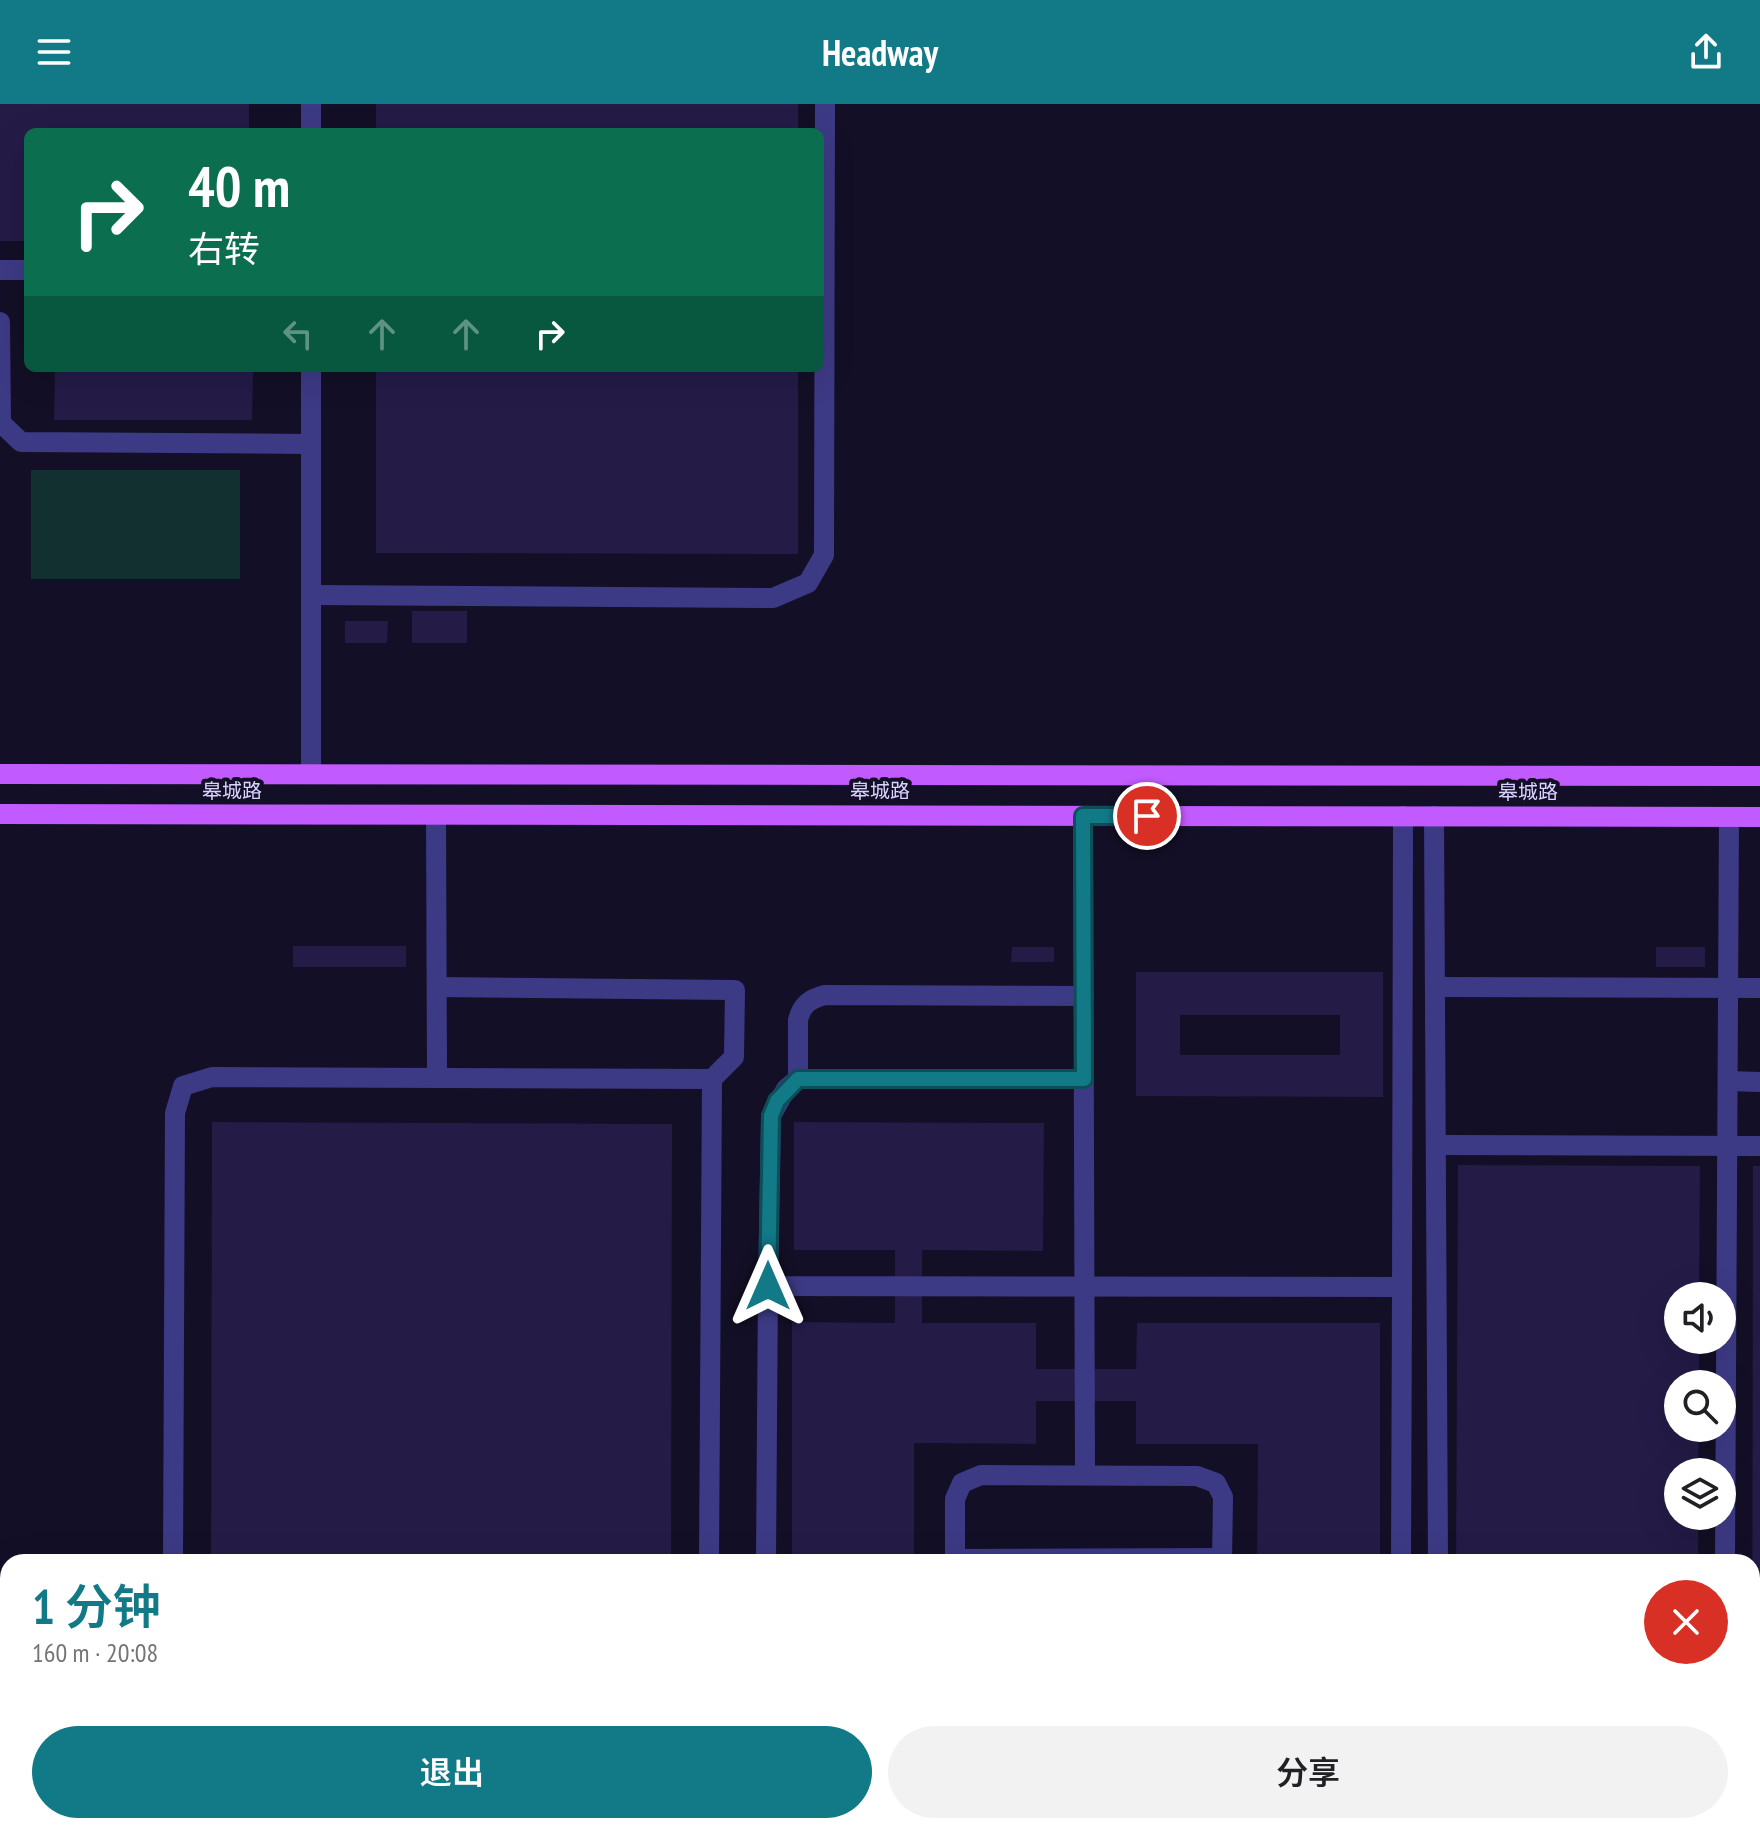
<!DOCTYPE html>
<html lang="zh">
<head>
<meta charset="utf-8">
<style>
  body { margin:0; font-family:"PT Sans Narrow","Noto Sans SC",sans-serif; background:#f2f2f2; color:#202124; height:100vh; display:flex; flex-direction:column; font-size:30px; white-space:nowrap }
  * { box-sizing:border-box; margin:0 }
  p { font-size:26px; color:#757577 }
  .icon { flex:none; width:44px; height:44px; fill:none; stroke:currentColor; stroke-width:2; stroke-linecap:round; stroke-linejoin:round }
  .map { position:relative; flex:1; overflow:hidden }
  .drawer { position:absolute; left:0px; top:1450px; width:1760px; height:280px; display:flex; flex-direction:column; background:#fff; border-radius:24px 24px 0 0; box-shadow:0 8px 32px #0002 }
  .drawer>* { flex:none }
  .hud { position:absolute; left:24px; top:24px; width:800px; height:244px; border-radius:12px; box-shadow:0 8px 32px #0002; background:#0b6e4f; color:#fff; overflow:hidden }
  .controls { position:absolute; left:1664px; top:1178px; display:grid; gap:16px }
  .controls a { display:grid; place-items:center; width:72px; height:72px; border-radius:50%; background:#fff; box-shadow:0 8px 32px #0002; font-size:40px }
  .pin { position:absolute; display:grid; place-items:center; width:68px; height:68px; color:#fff; margin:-34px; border:4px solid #fff; border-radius:50%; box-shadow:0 2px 8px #0007 }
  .me { position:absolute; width:88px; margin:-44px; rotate:0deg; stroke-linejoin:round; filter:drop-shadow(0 0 6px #0008) }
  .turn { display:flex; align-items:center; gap:28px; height:168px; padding:0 32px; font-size:36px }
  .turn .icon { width:104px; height:104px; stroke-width:2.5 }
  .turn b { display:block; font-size:56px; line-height:68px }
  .lanes { display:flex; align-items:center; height:76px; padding:0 32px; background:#0003; justify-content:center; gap:40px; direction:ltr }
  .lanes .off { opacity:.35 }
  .round { display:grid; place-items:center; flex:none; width:84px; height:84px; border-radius:42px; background:#f2f2f2 }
  .headline { display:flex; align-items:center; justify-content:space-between; height:136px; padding:0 32px }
  h1 { font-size:48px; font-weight:600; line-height:60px; color:#127987 }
  .action { display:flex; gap:16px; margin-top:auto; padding:16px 32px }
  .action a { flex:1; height:92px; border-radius:48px; background:#127987; color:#fff; font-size:32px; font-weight:600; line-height:92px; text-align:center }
  .action a+a { background:#f2f2f2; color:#202124 }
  header { display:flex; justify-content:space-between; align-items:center; height:104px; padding:0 32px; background:#127987; color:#fff; font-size:36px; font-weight:600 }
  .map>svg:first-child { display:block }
</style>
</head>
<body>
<header><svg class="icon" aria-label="menu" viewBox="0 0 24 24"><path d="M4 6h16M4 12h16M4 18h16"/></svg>Headway<svg class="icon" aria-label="share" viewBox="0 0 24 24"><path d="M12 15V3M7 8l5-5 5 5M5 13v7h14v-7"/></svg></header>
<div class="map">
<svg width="1760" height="1730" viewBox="0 0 1760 1730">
  <rect width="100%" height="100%" fill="#130f26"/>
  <!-- green -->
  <rect fill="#12302f" x="31" y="366" width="209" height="109"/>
  <!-- building -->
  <g fill="#241b47" fill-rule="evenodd">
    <path d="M0,0H249V28H28V137H0Z"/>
    <rect x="376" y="0" width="422" height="28"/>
    <path d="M55,264H253L252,316H54Z"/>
    <path d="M376,264H798V450L376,449Z"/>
    <rect x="412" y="507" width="55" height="32"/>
    <path d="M345,517H388L387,539H345Z"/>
    <rect x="293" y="842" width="113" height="21"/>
    <path d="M1012,843H1054V858H1011Z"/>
    <rect x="1656" y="843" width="49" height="20"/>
    <path d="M1136,868H1383V993L1136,992ZM1180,911H1340V951H1180Z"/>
    <path d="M212,1018L672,1020L671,1458H211Z"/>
    <path d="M794,1018L1044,1019L1043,1147L922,1146V1219H1036V1265H1136L1137,1219H1380V1458H1257L1258,1340H1136V1297H1036V1340L914,1339V1458H792V1218L895,1219V1146H794Z"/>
    <path d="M1458,1061L1700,1062L1699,1192H1678V1236H1699V1280H1678V1324H1699L1698,1368H1678V1412H1698V1458H1456Z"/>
    <path d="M1753,1062H1760V1682H1752Z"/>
  </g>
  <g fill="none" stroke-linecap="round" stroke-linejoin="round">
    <!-- minor -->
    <g stroke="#3d3a85" stroke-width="20">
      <path d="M311,0V28"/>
      <path d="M0,166H28"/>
      <path d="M0,218L1,319L21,338L311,340"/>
      <path d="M311,264V670"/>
      <path d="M311,491L773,494L808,479L824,451L825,0"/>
      <path d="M436,711L437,974"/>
      <path d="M1083,712L1085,1371"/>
      <path d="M1434,712L1438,1458"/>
      <path d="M1435,883L1760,884"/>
      <path d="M1084,892L825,891C810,895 802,900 798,916V975H1084"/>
      <path d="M798,975L786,985L771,1012L768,1182L1402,1183L1403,712"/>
      <path d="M1728,977L1760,978"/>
      <path d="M1436,1041L1760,1042"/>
      <path d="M955,1455L1222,1454"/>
      <path d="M173,1458L175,1009L183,982L212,973L712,975L734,953L735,886L437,883"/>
      <path d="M709,1458L712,975"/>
      <path d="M766,1458L768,1182"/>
      <path d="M955,1458V1395L962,1379L981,1371L1197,1372L1216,1379L1223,1393L1222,1458"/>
      <path d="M1401,1458L1402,1183"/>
      <path d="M1725,1458L1729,713"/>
      <path d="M1752,1700H1760"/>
      <path d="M0,1727L288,1730"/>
    </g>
    <!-- major -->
    <g stroke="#c25bff" stroke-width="20">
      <path d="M0,670L1760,672"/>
      <path d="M0,710L1760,713"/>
    </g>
  </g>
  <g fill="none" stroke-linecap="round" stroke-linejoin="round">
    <defs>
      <path id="route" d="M768,1182L771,1012L777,997L798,975H1084L1083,712H1147"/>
    </defs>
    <!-- route casing -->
    <use href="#route" stroke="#0c4f58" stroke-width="20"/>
    <!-- route -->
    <use href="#route" stroke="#127987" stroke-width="14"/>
  </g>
  <g text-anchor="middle" stroke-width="8" stroke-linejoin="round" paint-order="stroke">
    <!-- street labels -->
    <g font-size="20" fill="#d9d4ff" stroke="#130f26">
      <text x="232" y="694">皋城路</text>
      <text x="880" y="694">皋城路</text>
      <text x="1528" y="695">皋城路</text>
    </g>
  </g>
</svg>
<div class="controls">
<a><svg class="icon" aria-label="sound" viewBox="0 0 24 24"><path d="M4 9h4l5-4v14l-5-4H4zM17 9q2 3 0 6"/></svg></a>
<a><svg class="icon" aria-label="search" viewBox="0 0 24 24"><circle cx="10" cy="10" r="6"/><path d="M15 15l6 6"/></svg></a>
<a><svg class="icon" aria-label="layers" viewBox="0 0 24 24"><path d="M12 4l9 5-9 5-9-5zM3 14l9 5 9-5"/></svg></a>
</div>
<div class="pin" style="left:1147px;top:712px;background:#d93025"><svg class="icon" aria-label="arrive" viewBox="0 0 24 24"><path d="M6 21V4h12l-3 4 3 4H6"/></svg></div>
<svg class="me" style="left:768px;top:1182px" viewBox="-20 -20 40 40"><path d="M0-17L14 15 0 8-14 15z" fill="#127987" stroke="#fff" stroke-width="4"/></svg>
<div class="hud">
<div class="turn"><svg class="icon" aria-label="right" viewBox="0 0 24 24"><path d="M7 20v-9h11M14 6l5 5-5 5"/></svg><div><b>40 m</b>右转</div></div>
<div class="lanes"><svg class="icon off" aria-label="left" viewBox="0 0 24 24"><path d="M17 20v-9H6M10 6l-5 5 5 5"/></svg><svg class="icon off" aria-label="ahead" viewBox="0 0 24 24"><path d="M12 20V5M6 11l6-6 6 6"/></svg><svg class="icon off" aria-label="ahead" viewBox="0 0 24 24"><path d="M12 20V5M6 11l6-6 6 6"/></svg><svg class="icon" aria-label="right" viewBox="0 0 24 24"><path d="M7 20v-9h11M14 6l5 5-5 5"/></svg></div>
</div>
<section class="drawer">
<div class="headline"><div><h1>1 分钟</h1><p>160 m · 20:08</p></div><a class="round" style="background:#d93025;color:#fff"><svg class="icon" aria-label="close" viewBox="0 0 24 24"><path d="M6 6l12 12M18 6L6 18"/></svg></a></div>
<div class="action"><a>退出</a><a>分享</a></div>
</section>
</div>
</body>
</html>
